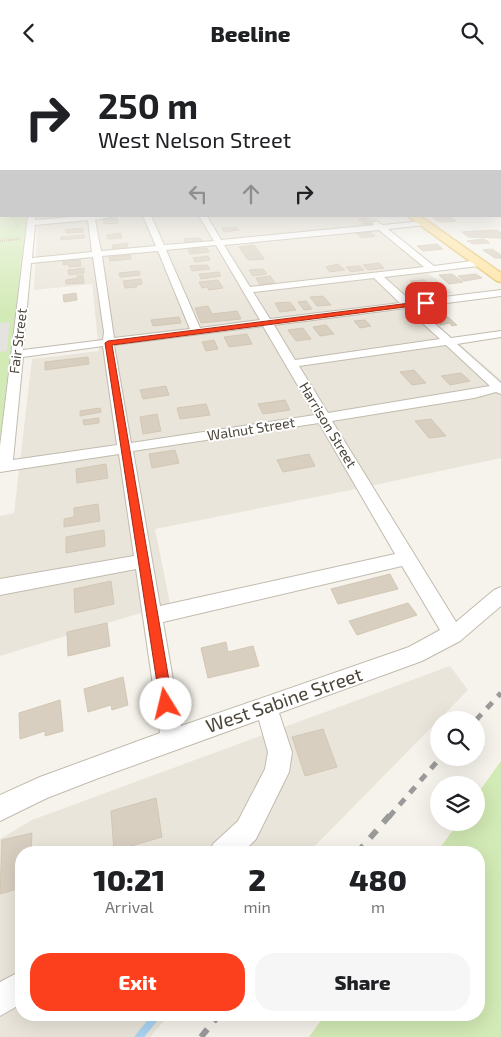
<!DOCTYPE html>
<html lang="en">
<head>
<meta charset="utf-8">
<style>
  body { margin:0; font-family:"Exo 2",sans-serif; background:#f6f6f6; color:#202124; height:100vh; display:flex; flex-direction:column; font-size:19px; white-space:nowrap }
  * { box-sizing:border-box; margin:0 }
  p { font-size:16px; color:#757577 }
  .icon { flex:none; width:28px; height:28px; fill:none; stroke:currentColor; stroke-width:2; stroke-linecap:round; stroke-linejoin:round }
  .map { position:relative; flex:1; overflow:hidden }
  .drawer { position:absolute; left:15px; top:781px; width:470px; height:175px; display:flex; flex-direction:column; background:#fff; border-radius:20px; box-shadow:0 5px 20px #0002 }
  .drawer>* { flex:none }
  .banner { position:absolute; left:0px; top:0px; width:501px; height:152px; box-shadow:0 5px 20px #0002; background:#fff; color:#202124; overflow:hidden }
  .controls { position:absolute; left:430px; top:646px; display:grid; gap:10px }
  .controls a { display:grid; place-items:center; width:55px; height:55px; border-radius:50%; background:#fff; box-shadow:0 5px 20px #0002; font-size:25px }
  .pin { position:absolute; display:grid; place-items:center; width:42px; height:42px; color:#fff; margin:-21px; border-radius:10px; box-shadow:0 2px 8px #0006 }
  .me { position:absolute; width:55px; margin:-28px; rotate:351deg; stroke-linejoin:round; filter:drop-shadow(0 0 4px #0008) }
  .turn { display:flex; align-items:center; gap:18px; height:105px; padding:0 15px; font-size:22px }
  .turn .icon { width:65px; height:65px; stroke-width:2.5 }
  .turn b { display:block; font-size:35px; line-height:42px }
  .lanes { display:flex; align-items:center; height:48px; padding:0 15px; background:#0003; justify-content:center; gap:25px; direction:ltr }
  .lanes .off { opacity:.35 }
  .eta { display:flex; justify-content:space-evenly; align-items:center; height:85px; text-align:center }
  .eta b { font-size:30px; font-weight:800; line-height:35px }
  .button { display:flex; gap:10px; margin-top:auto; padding:10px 15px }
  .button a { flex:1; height:58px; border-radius:20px; background:#fc3f1d; color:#fff; font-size:20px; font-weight:800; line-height:58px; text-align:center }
  .button a+a { background:#f6f6f6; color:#202124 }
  header { display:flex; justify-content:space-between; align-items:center; height:65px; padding:0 15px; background:#fff; font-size:22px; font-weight:800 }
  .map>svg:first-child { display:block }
</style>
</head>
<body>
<header><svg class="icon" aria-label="back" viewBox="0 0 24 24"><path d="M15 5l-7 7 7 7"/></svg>Beeline<svg class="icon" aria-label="search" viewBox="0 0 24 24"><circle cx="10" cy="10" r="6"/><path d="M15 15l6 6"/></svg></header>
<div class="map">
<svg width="501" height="972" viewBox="0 0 501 972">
  <rect width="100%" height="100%" fill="#f6f3ec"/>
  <!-- residential -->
  <g fill="#eae5da">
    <path d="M38,151H373L438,205L426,207L453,228L409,235L501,315V393L351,425L155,464L170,539L0,591V451L14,448L32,294L99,286L92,219L34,225Z"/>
    <path d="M450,601L468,625L309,787L21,788V950H169L150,972H0V774L32,755Z"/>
  </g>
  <!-- green -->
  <g fill="#d2eab5">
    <path d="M0,134L1,151H27L0,374Z"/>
    <path d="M501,696V972H309L325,950H479V788L437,787L458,758H476V731Z"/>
  </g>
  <!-- parking -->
  <path fill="#e5e3e0" d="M10,257L7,286L0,287V258Z"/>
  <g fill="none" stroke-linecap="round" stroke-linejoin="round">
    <!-- stream -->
    <path stroke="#a9d4f2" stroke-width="8" d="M139,972L157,950"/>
  </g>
  <!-- building -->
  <g fill="#d8cfc1" stroke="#d3c7b4">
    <path d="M450,152L456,156L440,157L433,153Z"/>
    <path d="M117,153L118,158L104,159L103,154Z"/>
    <path d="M367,153L374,159L365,160L358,154Z"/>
    <path d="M236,162L239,165L224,167L222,163Z"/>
    <path d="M83,163V167L66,168L65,165Z"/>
    <path d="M497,165L501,168V173L468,172L462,167Z"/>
    <path d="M370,167L375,171L362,173L357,169Z"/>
    <path d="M121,168L122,173L108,174L107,170Z"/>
    <path d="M84,170V173L61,175V172Z"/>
    <path d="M200,173L203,177L186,179L184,174Z"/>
    <path d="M484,174L490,178L473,179L467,176Z"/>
    <path d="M127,178L128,182H123V185L113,186L112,180Z"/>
    <path d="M437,179L443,184L423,186L417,181Z"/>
    <path d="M254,180L264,194L248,195L239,182Z"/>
    <path d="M207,183L209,187L190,189L188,184Z"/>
    <path d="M492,184L501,190V193H495L483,185Z"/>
    <path d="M130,190L131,194L110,196L109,192Z"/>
    <path d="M208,191L210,195L195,197L193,193Z"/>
    <path d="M80,195L81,201L69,202V199L63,200V196Z"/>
    <path d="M379,198L384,203L368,205L363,200Z"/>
    <path d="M338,199L345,205L330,207L326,202Z"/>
    <path d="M207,200L210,204L192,206L190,201Z"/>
    <path d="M360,201L364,205L351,207L346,202Z"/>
    <path d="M84,203V208L69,210L68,205Z"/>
    <path d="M263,204L267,209L253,211L249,205Z"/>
    <path d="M139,206L140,210L120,212L119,208Z"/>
    <path d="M219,207L221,211L201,214L199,209Z"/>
    <path d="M452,209L463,217L449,219L439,210Z"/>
    <path d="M476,209L482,213L464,216L458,211Z"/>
    <path d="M83,210L84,218L66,219V215L77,213V211Z"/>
    <path d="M270,211L275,218L260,220L256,213Z"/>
    <path d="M141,214L142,219L136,220L137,222L125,223L123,216Z"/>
    <path d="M218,215L223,223L209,225L207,222L202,223L199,217Z"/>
    <path d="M424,215L439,227L425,229L410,216Z"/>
    <path d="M76,228L77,235L64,237L63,230Z"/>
    <path d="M323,231L331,240L317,241L310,232Z"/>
    <path d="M306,236L312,244L304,245L298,237Z"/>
    <path d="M290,237L296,245L280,247L275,238Z"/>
    <path d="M208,241L212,249L237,246L241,254L201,258L195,243Z"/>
    <path d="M431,246L433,247L441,246L457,260L452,261L449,258L440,260L426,247Z"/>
    <path d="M179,252L181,258L153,261L151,255Z"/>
    <path d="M365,255L371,261L360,263L354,256Z"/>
    <path d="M326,260L334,269L320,271L313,262Z"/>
    <path d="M303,263L311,274L296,276L288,265Z"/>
    <path d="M247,269L252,279L229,282L224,272Z"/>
    <path d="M214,275L218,284L206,286L202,277Z"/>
    <path d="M88,292L89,299L45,305V297Z"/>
    <path d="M414,305L426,318L412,320L400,307Z"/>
    <path d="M461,308L470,316L450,320L441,311Z"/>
    <path d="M166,321L169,330L143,334L140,325Z"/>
    <path d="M285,335L290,345L263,349L258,339Z"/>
    <path d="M206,339L210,350L180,354L177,343Z"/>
    <path d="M100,343L101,347L80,351V346Z"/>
    <path d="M157,349L161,366L143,369L140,352Z"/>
    <path d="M99,353V358L84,360L83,355Z"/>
    <path d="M431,354L446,371L429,373L415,356Z"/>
    <path d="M175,385L179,398L152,403L149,389Z"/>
    <path d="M309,389L315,401L283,407L277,395Z"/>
    <path d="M106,399L108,413L77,418L76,404Z"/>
    <path d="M98,439L100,456L64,462V454L74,452V443Z"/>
    <path d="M104,465L105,481L66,488V472Z"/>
    <path d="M390,509L398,524L338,539L331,524Z"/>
    <path d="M111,516L114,539L75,548L74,524Z"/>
    <path d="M408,538L417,550L357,570L349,556Z"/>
    <path d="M107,558L110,581L68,591L67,567Z"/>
    <path d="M226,577L228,587L253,581L259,601L208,613L201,583Z"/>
    <path d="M123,612L128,640L112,645L111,640L88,647L84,624Z"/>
    <path d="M60,635L63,666L45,671V666L20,674L19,648Z"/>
    <path d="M323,664L337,702L305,711L292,672Z"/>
    <path d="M156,733L162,772L114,786L111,746Z"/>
    <path d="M32,768L31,788H21V823L0,829L2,775Z"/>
  </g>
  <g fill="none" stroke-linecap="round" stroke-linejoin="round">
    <defs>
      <g id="minor">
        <rect x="500" y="119" width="1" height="4"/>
        <rect x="0" y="139" width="1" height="4"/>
        <rect x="500" y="139" width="1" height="6"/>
        <path d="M28,151H36L35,155L83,151H115L95,155L101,186L156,181L143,151H151L164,180L214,176L199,151H207L221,175L374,160L372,158L376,156L383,160L423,156L427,158L426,160L388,164L434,201L479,195L483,198L479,201L384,212L411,236L501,225V231L416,242L451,273L501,266V272L457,279L501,318V329L496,327L474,333L332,356L456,557L494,525L501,522V541L460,576L422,596L279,648L292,687L289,707L256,774L242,788H209L213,779L238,756L265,704L268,687L259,655L96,714L47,733L0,756V730L40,712L160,668L136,504L0,530V514L134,491L119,389L0,407V381ZM88,155L92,187L32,193L35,160ZM379,165L424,202L250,222L224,180ZM216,180L260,255L200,263L166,185ZM158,186L190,264L114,273L102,191ZM93,192L104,267L103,275L23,285L31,198ZM374,213L400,238L270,254L253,227ZM406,243L440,274L295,295L274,260ZM263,261L315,350L131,378L114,280ZM446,280L490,321L328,348L299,301ZM103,281L117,380L13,395L23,292ZM319,358L395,489L160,541L133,386ZM402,501L440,565L409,582L181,661L163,557Z"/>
        <path d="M21,906V939L0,951V917Z"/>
      </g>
      <path id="major" d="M408,151H420L501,208V217L497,216Z"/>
    </defs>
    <!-- minor casing -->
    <use href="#minor" stroke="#c2bbae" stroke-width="2"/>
    <!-- major casing -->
    <use href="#major" stroke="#e6c16a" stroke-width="3"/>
    <!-- path-far1 -->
    <path stroke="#c4b79f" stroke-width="1" stroke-dasharray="1 1" stroke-linecap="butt" d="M9,151L13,153L19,164"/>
    <!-- path -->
    <path stroke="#c4b79f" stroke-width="2" stroke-dasharray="1 1" stroke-linecap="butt" d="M0,176L19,174"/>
    <!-- minor -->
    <use href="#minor" fill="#fff" fill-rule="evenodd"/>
    <!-- major -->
    <use href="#major" fill="#ffe39c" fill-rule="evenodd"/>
    <!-- rail-far1 -->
    <g stroke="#9a9a9a" stroke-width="5" stroke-dasharray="8 8" stroke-linecap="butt">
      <path d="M476,655L501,628"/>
      <path d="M389,752L441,692"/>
    </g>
    <!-- rail -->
    <g stroke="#9a9a9a" stroke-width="6" stroke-dasharray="10 10" stroke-linecap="butt">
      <path d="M357,788L390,750"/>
      <path d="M201,972L219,950"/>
    </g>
  </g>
  <!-- sky -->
  <linearGradient id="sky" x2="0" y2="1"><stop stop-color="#8fc1ec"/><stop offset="0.46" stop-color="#fbfaf6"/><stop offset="1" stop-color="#fbfaf6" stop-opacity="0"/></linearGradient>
  <rect width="501" height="250" fill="url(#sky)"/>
  <!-- route -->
  <path fill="#fc3f1d" stroke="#a42913" d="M426,236L429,238L428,239L112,280L173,639L171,644L166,646L161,644L105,278L108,276Z"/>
  <g text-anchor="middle" stroke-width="4" stroke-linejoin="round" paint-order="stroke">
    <!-- far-street labels -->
    <g font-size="14" fill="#4b4439" stroke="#fff">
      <text transform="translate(18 276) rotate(-83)" y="5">Fair Street</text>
      <text transform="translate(328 360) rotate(59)" y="5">Harrison Street</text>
      <text transform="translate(251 364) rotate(-9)" y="5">Walnut Street</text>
    </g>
    <!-- near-street labels -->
    <g font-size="19" fill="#4b4439" stroke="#fff">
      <text transform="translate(284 635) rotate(-19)" y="7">West Sabine Street</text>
    </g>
  </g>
</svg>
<div class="controls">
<a><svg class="icon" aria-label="search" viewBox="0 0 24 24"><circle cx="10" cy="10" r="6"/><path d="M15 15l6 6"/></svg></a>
<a><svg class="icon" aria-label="layers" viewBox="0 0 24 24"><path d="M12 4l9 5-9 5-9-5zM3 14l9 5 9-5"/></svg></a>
</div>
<div class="pin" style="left:426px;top:238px;background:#d93025"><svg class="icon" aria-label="arrive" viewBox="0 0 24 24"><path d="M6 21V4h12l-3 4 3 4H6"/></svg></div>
<svg class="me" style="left:166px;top:639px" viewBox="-20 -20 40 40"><circle r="19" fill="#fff"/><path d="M0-13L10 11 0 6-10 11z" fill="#fc3f1d"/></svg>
<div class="banner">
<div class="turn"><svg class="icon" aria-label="right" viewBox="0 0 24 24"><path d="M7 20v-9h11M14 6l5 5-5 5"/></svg><div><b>250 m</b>West Nelson Street</div></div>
<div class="lanes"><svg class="icon off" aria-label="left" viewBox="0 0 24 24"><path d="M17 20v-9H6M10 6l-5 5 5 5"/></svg><svg class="icon off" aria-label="ahead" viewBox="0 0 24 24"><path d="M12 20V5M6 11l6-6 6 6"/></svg><svg class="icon" aria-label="right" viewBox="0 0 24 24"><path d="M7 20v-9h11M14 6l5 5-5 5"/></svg></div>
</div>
<section class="drawer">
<div class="eta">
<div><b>10:21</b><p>Arrival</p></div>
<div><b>2</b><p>min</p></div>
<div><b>480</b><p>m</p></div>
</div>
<div class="button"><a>Exit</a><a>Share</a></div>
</section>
</div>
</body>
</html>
